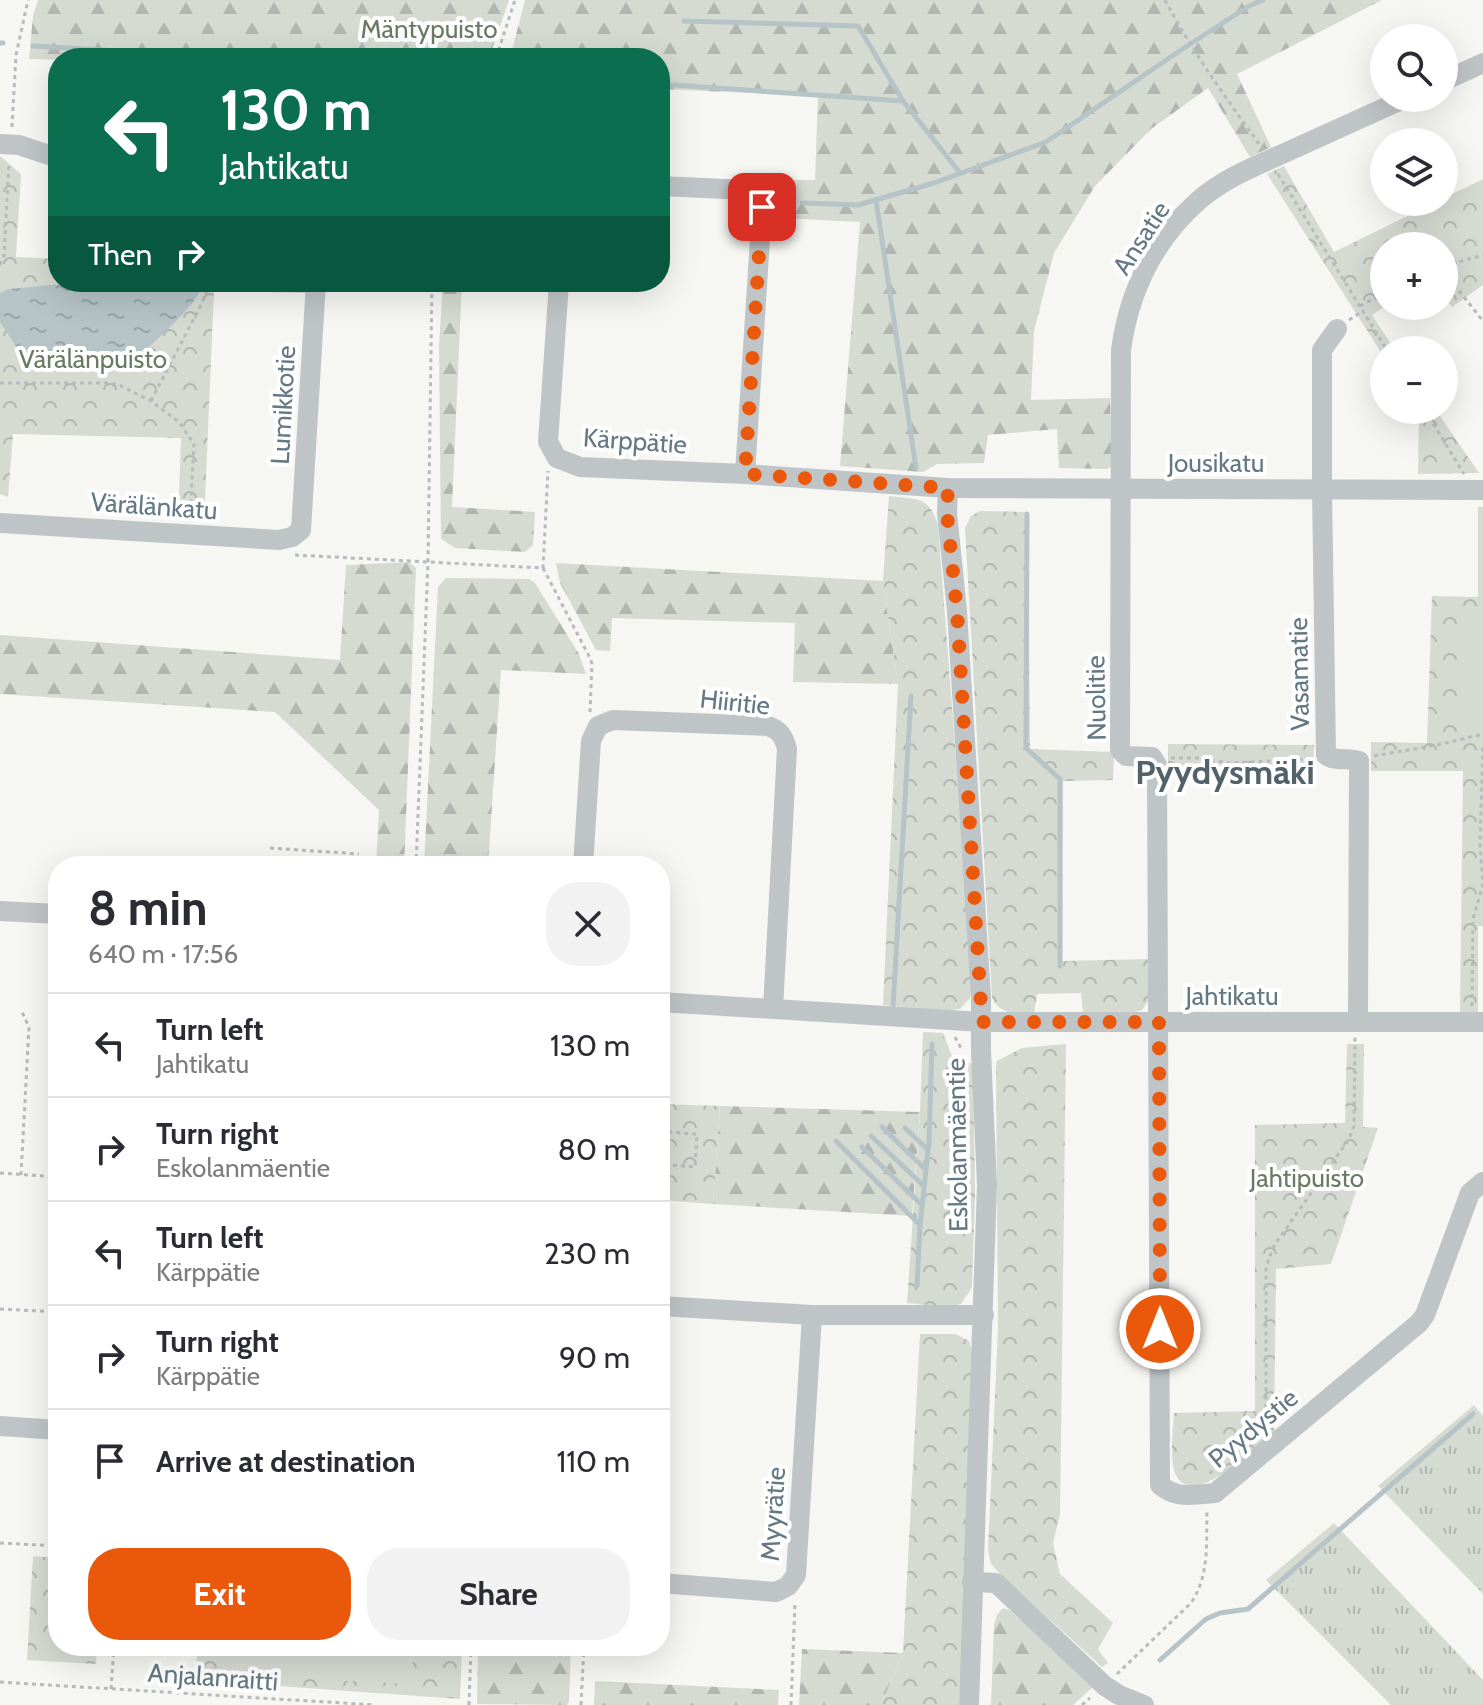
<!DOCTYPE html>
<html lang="en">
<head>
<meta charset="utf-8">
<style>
  body { margin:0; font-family:Cabin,sans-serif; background:#f2f2f3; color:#2b2b33; height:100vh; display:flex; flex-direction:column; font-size:30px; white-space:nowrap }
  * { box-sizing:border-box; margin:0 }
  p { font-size:26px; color:#7c7c81 }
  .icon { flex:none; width:44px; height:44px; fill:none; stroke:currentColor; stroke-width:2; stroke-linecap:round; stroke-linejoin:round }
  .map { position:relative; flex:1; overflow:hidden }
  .panel { position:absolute; left:48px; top:856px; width:622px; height:800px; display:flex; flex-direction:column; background:#fff; border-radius:32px; box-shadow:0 8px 32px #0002 }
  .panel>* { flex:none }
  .top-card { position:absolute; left:48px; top:48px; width:622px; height:244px; border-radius:32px; box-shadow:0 8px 32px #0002; background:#0b6e4f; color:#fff; overflow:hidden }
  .tools { position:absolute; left:1370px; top:24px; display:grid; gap:16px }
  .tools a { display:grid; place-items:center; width:88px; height:88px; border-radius:50%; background:#fff; box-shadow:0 8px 32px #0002; font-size:40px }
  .pin { position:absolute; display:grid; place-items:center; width:68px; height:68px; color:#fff; margin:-34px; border-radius:16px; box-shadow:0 4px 12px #0006 }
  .me { position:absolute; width:88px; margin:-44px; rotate:0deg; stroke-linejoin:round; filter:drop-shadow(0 0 6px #0008) }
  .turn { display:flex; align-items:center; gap:28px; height:168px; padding:0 40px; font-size:36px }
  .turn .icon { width:104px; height:104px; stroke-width:2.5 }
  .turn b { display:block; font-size:56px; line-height:68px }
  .then { display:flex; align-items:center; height:76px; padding:0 40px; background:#0003; gap:16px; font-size:30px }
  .round { display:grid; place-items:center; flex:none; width:84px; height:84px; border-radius:32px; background:#f2f2f3 }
  .summary { display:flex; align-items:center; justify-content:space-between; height:136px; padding:0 40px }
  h1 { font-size:48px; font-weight:700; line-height:60px }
  .button { display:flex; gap:16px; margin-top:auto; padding:16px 40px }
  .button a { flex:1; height:92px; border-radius:32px; background:#ea580c; color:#fff; font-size:32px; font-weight:700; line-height:92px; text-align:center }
  .button a+a { background:#f2f2f3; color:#2b2b33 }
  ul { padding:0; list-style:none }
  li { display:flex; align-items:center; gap:24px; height:104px; padding:0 40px; border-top:2px solid #e1e1e2 }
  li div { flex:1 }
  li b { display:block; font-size:30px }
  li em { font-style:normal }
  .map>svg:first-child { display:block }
</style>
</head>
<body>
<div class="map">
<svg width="1483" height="1705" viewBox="0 0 1483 1705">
  <defs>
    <pattern id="grass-tufts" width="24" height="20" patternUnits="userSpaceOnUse" patternTransform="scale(2)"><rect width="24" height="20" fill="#d6dbd2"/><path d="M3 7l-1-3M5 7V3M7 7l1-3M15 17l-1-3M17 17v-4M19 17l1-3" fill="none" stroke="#b1b6b0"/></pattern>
    <pattern id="forest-firs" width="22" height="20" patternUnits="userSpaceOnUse" patternTransform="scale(2)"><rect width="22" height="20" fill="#d6dbd2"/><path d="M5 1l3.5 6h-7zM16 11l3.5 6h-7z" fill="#b1b6b0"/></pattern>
    <pattern id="park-crowns" width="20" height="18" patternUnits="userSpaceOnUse" patternTransform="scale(2)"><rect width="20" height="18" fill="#d6dbd2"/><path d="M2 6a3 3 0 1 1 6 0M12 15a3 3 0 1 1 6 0" fill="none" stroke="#b1b6b0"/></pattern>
    <pattern id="water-ripples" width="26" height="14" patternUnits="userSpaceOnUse" patternTransform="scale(2)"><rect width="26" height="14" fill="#b6c4c7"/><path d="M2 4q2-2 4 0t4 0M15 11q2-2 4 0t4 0" fill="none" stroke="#98a4a7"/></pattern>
  </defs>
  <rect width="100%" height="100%" fill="#f6f6f3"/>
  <!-- grass -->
  <g fill="url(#grass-tufts)">
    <path d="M1474,1405L1483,1416V1594L1378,1486Z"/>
    <path d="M1334,1523L1483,1680V1705H1391L1266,1580Z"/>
  </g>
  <!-- forest -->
  <g fill="url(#forest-firs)">
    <path d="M38,0H509L489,58H58V60L29,59L33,16Z"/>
    <path d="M525,0H1382L1237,74L1271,147L1250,157L1208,88L1151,129L1095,186L1054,253L1034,331L1031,400L1110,398L1112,466L1107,469L1059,468L1057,429L988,435L984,463L937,464L923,472L840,466L860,222L779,218L780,180H815L818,96L660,89V58H510Z"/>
    <path d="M443,282H462L452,507L535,512L533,545L525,552L455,548L441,539L439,345Z"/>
    <path d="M409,562L416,568L404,866H376L379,810L275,712L0,694V635L340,660L346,565Z"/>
    <path d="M556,563L883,581L898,684L793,682L795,623L612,618L610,651L596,650L560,583Z"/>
    <path d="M446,578L529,579L535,583L579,654L586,674L501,670L488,866H424L438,587Z"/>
    <path d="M720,1106L920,1112L912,1216L713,1204Z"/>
    <path d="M1003,1608L1009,1610L1095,1685L1073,1705H991L994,1625L997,1615Z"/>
    <path d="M478,1646H571L569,1702L567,1705L477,1704Z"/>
    <path d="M802,1649L903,1653L881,1705H799Z"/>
    <path d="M595,1681L779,1690L778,1705H594Z"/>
  </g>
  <!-- park -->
  <g fill="url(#park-crowns)">
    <path d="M0,156L21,174L16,257L58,259V282H307L306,293L214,291L204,522L178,521L181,438L13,434L8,497L0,494Z"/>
    <path d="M1284,166L1334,252L1436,202H1444V198L1483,179V285L1452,307L1444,297V246H1384L1385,306L1372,315L1395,350H1384V357L1267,174Z"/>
    <path d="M1418,410H1436L1479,473L1418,474L1419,412Z"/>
    <path d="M889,496C916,500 929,495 938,525L973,978L970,998L960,1009L942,1011L883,1005L898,684L883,581Z"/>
    <path d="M1478,507H1483V926H1478V1014L1460,1013L1463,771H1371V742L1427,743L1432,596L1478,597Z"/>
    <path d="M980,511L1028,512L1030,749L1114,752L1113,780L1063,781L1062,961L1150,959V998L1142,1010L1135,1012H1083L1081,993L1037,994L1034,1013C1016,1013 1001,1016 992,998L965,528L971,516Z"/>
    <path d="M1168,744L1314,745L1313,773L1168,772Z"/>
    <path d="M923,1032L943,1033L952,1056L973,1064L975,1195L972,1287L961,1304L946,1307L907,1303L920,1112Z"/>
    <path d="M1066,1044L1060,1515L1053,1543L1060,1574L1113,1623L1098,1649L1108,1663L1102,1667L1003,1577L991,1564L988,1550L998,1330L996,1066L997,1061L1022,1048Z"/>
    <path d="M1347,1044H1364L1363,1127L1378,1128L1331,1264L1276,1269L1274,1433C1259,1445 1192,1511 1176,1475C1169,1461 1173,1430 1174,1413L1255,1411V1125L1345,1123Z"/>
    <path d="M660,1104L720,1106L713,1204L660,1200Z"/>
    <path d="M920,1334H956L969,1341L975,1361L959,1705H881L903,1653Z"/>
    <path d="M33,1556L58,1558V1646H97L96,1664L27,1660Z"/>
    <path d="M197,1646H462L460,1699L196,1680Z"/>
  </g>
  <!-- garden -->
  <g fill="#d6dbd2">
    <path d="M1461,620L1483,621V714H1459Z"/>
    <path d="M231,1646H414L411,1684L241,1676L231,1653Z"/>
  </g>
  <!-- water -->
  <path fill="url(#water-ripples)" d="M81,282H189L201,288C198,303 153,344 140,354C132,360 125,362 115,363L37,360L22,356L0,322V293L9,289Z"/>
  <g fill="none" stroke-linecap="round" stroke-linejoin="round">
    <!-- stream -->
    <g stroke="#b6c4c7" stroke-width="5">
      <path d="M684,21L858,26L903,101L960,173"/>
      <path d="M0,43H3"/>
      <path d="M33,46L240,58"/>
      <path d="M660,84L902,101"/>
      <path d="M876,200L916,468"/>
      <path d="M802,203L858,205L934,183L1046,142L1181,50L1249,6L1263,0"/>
      <path d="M1027,514L1026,748L1060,779V966"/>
      <path d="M893,1007L911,696"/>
      <path d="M882,1127L926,1170"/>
      <path d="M905,1128L927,1149"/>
      <path d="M871,1136L924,1186"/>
      <path d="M836,1141L920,1225"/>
      <path d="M862,1147L922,1205"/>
      <path d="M917,1286L920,1225L929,1143L932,1044"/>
      <path d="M1160,1660L1206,1619L1220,1613L1248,1609L1473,1414"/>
    </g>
    <!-- path -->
    <g stroke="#b7bbbe" stroke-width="3" stroke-dasharray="4 4" stroke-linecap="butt">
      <path d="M1165,0C1192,51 1226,98 1259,144"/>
      <path d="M496,58L515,0"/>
      <path d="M12,127L16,55L28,0"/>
      <path d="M1278,174L1387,350"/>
      <path d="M0,265L4,256L9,162"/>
      <path d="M1444,266L1483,255"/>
      <path d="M1444,272L1483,321"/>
      <path d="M250,282L299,283"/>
      <path d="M1360,306L1384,293"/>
      <path d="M1349,320L1363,311"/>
      <path d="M0,383H106L119,385L151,401L179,422L194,444L190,515"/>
      <path d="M151,401L202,303L210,282"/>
      <path d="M1425,410L1464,474"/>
      <path d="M295,555L543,568L548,471"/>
      <path d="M543,568L590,658L592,664L590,712"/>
      <path d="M1374,756L1437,745L1483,734"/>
      <path d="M1171,758H1202L1228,763L1311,759"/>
      <path d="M270,848L359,854"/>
      <path d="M416,866L428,562L432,282"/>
      <path d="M1472,1006L1473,919L1483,884L1480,844L1483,746"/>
      <path d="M955,1037L961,1048L964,1049"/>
      <path d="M660,1145L667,1132L697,1134L695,1167L660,1164"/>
      <path d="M0,1173L58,1177"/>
      <path d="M21,1175L29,1027L22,1012"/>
      <path d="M0,1309L58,1312"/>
      <path d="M1210,1474L1224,1449L1261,1416L1266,1406V1267L1274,1246L1349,1139L1354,1126L1355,1037"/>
      <path d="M0,1543L58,1546"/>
      <path d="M1117,1674L1191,1603C1210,1575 1206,1542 1207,1509"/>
      <path d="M0,1682L375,1705"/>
      <path d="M111,1689L114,1646"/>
      <path d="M469,1705L471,1646"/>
      <path d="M581,1705L584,1646"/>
      <path d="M791,1705L795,1603"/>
      <path d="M1082,1705L1090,1698"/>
    </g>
    <!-- minor -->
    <g stroke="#bfc4c7" stroke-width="20">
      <path d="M1444,81L1483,63"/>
      <path d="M1406,98C1367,116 1328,133 1289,151C1258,165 1224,178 1198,201C1154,240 1129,292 1121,350L1120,750L1126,756L1152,757L1157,765L1160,1485C1178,1500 1194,1494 1215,1493L1419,1323L1425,1315L1470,1193L1483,1182"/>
      <path d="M0,144L19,145L58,158"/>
      <path d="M660,186L747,190L758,198L762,207L745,474"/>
      <path d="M559,282L548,442L557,458L580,467L745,474L948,488L1483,490"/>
      <path d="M1337,329L1322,350V489L1326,755C1335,762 1348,757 1359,761L1358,1022"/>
      <path d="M948,488L947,513L957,611L981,999V1052L987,1185L969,1705"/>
      <path d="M0,523L279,540L292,537L301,530L316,282"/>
      <path d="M583,866L591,741L598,726L613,720L768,726C780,730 784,737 787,749L773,1009"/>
      <path d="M0,911L58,914"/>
      <path d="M660,1002L982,1022H1483"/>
      <path d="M660,1306L812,1315H984"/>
      <path d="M0,1426L58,1430"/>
      <path d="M972,1582L996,1583L1105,1686L1119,1695L1144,1705"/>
      <path d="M660,1583L776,1592L788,1586L796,1575L812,1315"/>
    </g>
  </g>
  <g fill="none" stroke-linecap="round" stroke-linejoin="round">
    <!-- route -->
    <path stroke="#ea580c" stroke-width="14" stroke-dasharray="0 25.2" d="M762,207L745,474L948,488L947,513L957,611L982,1022H1159L1160,1329"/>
  </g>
  <g text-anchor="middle" stroke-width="8" stroke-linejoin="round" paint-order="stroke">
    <!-- park labels -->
    <g font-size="26" fill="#6a7b64" stroke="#fff">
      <text x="429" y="38">Mäntypuisto</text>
      <text x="93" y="368">Värälänpuisto</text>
      <text x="1307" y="1187">Jahtipuisto</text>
    </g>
    <!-- street labels -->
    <g font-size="26" fill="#657984" stroke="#fff">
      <text transform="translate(1141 238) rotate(-57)" y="9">Ansatie</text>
      <text transform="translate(283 405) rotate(-87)" y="9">Lumikkotie</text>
      <text transform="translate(635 441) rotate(4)" y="9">Kärppätie</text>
      <text x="1216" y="472">Jousikatu</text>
      <text transform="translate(154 506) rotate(4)" y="9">Värälänkatu</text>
      <text transform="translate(1299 674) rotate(-91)" y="9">Vasamatie</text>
      <text transform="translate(1096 698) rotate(-91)" y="9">Nuolitie</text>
      <text transform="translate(735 702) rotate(6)" y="9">Hiiritie</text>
      <text x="1232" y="1005">Jahtikatu</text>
      <text transform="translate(957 1145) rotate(-91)" y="9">Eskolanmäentie</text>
      <text transform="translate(1253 1428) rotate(-40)" y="9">Pyydystie</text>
      <text transform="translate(773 1514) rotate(-86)" y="9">Myyrätie</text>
      <text transform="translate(213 1677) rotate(4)" y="9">Anjalanraitti</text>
    </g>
    <!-- district labels -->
    <g font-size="34" font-weight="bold" fill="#536169" stroke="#fff">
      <text x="1225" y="784">Pyydysmäki</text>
    </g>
  </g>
</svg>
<div class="tools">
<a><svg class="icon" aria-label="search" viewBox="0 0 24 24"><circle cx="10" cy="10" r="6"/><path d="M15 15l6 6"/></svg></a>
<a><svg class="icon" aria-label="layers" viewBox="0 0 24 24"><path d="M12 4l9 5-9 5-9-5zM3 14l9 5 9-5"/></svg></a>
<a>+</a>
<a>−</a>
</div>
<div class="pin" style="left:762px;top:207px;background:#d93025"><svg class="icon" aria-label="arrive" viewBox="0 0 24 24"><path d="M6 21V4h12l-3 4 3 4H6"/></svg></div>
<svg class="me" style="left:1160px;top:1329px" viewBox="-20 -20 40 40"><circle r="17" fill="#ea580c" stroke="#fff" stroke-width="3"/><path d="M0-11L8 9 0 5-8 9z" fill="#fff"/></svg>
<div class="top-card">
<div class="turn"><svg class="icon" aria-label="left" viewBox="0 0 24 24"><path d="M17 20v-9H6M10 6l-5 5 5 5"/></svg><div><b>130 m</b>Jahtikatu</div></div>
<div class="then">Then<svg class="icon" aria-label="right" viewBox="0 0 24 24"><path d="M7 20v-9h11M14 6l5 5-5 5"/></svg></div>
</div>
<section class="panel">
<div class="summary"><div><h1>8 min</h1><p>640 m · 17:56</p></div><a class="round"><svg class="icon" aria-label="close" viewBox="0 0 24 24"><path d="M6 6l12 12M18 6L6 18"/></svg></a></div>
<ul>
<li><svg class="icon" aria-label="left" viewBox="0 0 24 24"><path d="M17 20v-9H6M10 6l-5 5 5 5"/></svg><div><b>Turn left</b><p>Jahtikatu</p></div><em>130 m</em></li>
<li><svg class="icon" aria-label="right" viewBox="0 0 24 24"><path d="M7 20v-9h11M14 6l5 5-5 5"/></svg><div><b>Turn right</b><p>Eskolanmäentie</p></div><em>80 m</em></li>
<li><svg class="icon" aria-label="left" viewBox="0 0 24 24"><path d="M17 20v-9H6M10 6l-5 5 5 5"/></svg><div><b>Turn left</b><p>Kärppätie</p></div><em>230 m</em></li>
<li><svg class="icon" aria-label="right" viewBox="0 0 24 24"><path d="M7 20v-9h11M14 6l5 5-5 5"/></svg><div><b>Turn right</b><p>Kärppätie</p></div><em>90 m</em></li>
<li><svg class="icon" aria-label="arrive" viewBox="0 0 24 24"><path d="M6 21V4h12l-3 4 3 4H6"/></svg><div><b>Arrive at destination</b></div><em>110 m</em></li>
</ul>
<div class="button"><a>Exit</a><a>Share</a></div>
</section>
</div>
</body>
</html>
